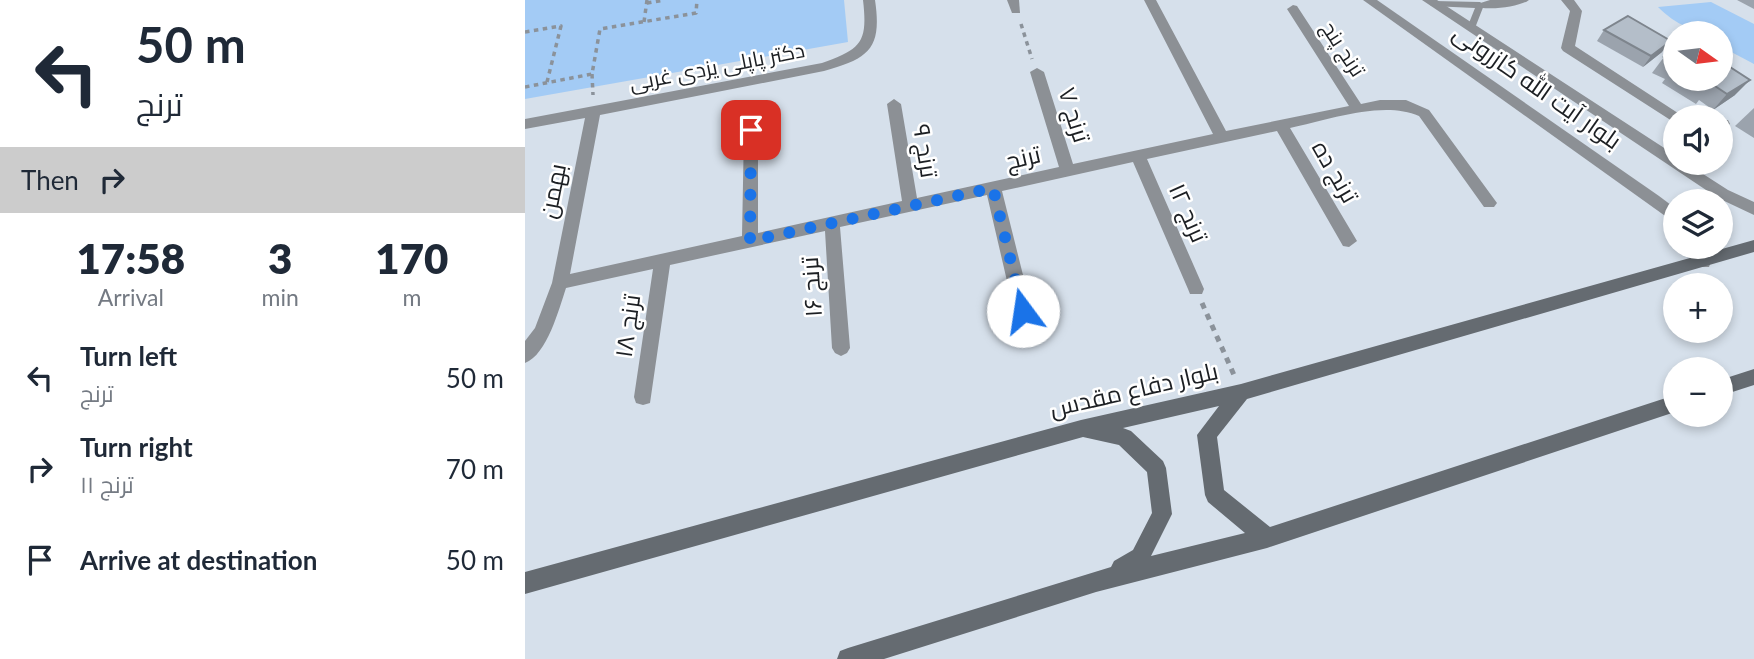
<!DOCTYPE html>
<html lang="en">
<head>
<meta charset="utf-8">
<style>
  body { margin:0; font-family:Lato,Cairo,sans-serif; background:#f2f2f3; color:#1f2937; height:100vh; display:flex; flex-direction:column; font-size:26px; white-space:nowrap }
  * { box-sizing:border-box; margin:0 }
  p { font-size:23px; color:#747a83 }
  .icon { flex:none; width:38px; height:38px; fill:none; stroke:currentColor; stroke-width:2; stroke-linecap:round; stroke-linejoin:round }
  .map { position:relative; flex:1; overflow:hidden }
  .details { display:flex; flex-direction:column; background:#fff; width:525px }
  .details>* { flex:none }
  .top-card { background:#fff; color:#1f2937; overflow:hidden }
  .needle { width:46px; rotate:104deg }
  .controls { position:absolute; left:1138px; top:21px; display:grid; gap:14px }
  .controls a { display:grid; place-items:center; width:70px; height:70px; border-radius:50%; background:#fff; box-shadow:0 4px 10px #0003; font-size:35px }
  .pin { position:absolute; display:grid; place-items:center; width:60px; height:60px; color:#fff; margin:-30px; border-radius:14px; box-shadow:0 4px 10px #0006 }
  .me { position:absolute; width:77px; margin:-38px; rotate:346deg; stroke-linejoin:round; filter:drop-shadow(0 0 5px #0008) }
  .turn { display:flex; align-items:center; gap:24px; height:147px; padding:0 21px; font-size:32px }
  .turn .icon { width:91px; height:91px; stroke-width:2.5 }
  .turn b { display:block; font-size:49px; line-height:60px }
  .then { display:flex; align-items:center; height:66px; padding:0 21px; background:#0003; gap:14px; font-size:26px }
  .eta { display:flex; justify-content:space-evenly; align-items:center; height:119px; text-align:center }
  .eta b { font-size:42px; font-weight:800; line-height:49px }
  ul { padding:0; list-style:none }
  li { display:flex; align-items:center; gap:21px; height:91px; padding:0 21px }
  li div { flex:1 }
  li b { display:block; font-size:26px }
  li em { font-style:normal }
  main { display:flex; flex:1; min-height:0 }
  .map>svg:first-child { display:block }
</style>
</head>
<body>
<main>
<section class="details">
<div class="top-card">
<div class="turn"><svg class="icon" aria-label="left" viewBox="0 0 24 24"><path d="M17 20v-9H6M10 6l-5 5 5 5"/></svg><div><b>50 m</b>ترنج</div></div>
<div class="then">Then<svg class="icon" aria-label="right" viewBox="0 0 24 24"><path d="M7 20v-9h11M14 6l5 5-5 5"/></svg></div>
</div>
<div class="eta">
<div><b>17:58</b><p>Arrival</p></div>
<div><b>3</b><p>min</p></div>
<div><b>170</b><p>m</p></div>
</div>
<ul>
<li><svg class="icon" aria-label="left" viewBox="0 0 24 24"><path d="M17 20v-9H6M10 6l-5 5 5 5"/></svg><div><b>Turn left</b><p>ترنج</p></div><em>50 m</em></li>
<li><svg class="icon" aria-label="right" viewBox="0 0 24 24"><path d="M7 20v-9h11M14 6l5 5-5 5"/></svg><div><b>Turn right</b><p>ترنج ۱۱</p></div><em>70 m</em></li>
<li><svg class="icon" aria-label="arrive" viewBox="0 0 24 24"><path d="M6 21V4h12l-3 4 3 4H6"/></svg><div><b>Arrive at destination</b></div><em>50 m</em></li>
</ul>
</section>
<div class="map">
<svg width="1229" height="659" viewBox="0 0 1229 659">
  <rect width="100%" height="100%" fill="#d6e0eb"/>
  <!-- green -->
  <g fill="#a3cbf5">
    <path d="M0,0H319L323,42L0,99Z"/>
    <path d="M1186,2L1229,24V64L1195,46V33C1170,33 1151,25 1133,7Z"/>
  </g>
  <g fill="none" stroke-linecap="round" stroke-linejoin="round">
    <!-- path-far1 -->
    <g stroke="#8b929a" stroke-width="3.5" stroke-dasharray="4.5 4.5" stroke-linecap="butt">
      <path d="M122,3L139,0"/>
      <path d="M119,22L122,0"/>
      <path d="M496,24L507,59"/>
      <path d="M0,32L36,26L22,82"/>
      <path d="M67,74L68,95"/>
      <path d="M0,87L67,74L75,29L171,13L172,0"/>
    </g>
    <!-- path -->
    <path stroke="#8b929a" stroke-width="5" stroke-dasharray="6 6" stroke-linecap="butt" d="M677,303L709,375"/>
    <!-- service -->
    <path fill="#8c9095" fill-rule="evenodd" d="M909,1L955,2L959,5L950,28L946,31L942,28L950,8L906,6L905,4Z"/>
    <!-- minor -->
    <g fill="#8c9095" fill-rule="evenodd">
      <path d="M338,0H350C357,48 345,58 299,71L75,115L45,274L217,236L219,130L226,125L233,130V233L377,201L362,104L369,99L376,104L392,198L534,167L505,72L512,68L519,72L548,164L688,134L619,0H631L701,131L824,106L762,9L768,5L772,6L836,104L855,100H881L904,110L972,203L969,207H959L894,116C858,100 803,120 765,128L832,241L824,247L818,246L752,131L622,159L679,289L677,294H665L663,289L608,162L477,191L507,311L504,316L498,318L492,316L489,311L462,195L315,227L325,348L322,353L316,356L310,353L307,348L300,231L145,265L125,403L118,405L111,403L109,397L128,269L41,288C34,309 22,355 0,363V341L10,328L27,283L60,118L0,129V119L297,63C336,49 343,43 338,0Z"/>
      <path d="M482,0H494L495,13H487Z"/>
      <path d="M965,0H1004C995,7 958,12 949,5Z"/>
      <path d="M1036,0H1049L1057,11L1050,46L1159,117H1150V121H1147L1038,51L1036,48L1045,11Z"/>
      <path d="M1195,120H1203L1205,124L1195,131Z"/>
    </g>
    <!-- tertiary -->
    <g fill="#8c9095" fill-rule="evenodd">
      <path d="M838,0H852L1134,196L1150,208V223Z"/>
      <path d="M897,0H912L1150,155V163H1161L1203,190L1229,202V215L1193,198Z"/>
      <path d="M1165,247H1181L1186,262L1184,267H1172Z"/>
    </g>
    <!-- secondary -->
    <g fill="#656b71" fill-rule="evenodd">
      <path d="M1229,240V252L722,399L692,437L699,490L745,527L1150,395V412L742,548L571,592L359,659H312L315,651L323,648L586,567L589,561L608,550L627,513L622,472L594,445L558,437L0,594V572L556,420L716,384ZM694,406L672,435L680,495L683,502L720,533L626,556L647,514L641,468L638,461L606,431L598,428Z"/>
      <path d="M1229,369V385L1195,396V380Z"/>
    </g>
  </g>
  <!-- wall -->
  <g fill="#9ba3ad">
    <path d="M1212,0H1229V9Z"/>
    <path d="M1079,30L1137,52L1118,67L1072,41Z"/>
    <path d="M1150,50V79H1195L1210,95L1188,110L1174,100L1171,104L1137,83L1140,79L1127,73L1139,57Z"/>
    <path d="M1229,108V138L1210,126Z"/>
  </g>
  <!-- shaded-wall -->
  <g fill="#7e858d">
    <path d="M1146,41L1137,52L1118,67L1126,56Z"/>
    <path d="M1225,80L1210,95L1188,110L1202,94Z"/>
  </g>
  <!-- building -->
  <g fill="#b4bec9" stroke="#7e858d" stroke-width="2">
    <path d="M1103,16L1146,41L1126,56L1079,30Z"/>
    <path d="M1150,50V63L1139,57Z"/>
    <path d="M1205,67L1225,80L1202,94L1187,84L1184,88L1169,79H1195V69L1200,71Z"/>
  </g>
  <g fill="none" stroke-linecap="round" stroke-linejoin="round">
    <!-- route -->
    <path stroke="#1a73e8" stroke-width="12" stroke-dasharray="0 21.6" d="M226,130L225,241L468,188L498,311"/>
  </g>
  <g text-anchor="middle" stroke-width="5" stroke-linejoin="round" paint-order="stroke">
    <!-- far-street labels -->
    <g font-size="21" fill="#1c1f23" stroke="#fff">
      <text transform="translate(818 49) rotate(57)" y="7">ترنج پنج</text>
      <text transform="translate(192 67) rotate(-11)" y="7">دکتر پاپلی یزدی غربی</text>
    </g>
    <!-- street labels -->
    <g font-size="24" fill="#1c1f23" stroke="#fff">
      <text transform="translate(1012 87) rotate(35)" y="8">بلوار آیت الله کازرونی</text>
      <text transform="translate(549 115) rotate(73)" y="8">ترنج ۷</text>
      <text transform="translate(400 151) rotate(81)" y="8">ترنج ۹</text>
      <text transform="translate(498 158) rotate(-13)" y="8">ترنج</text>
      <text transform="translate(810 172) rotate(60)" y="8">ترنج ده</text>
      <text transform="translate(28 191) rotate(-79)" y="8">بهمن</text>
      <text transform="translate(663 213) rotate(66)" y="8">ترنج ۱۲</text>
      <text transform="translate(287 287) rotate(-94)" y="8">ترنج ۱۶</text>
      <text transform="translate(103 326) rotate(-82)" y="8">ترنج ۱۸</text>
      <text transform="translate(609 390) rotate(-13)" y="8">بلوار دفاع مقدس</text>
    </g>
  </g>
</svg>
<div class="controls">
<a><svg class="needle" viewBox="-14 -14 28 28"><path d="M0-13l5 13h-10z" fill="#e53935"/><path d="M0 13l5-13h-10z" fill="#747a83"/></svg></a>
<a><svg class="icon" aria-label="sound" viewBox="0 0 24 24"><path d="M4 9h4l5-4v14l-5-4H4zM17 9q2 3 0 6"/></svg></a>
<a><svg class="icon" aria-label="layers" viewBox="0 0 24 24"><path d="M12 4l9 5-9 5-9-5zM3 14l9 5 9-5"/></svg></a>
<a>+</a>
<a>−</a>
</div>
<div class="pin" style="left:226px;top:130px;background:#d93025"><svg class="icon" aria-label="arrive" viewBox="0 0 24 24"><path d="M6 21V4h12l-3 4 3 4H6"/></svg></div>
<svg class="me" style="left:498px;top:311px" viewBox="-20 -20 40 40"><circle r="19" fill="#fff"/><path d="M0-13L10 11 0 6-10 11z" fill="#1a73e8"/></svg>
</div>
</main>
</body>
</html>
